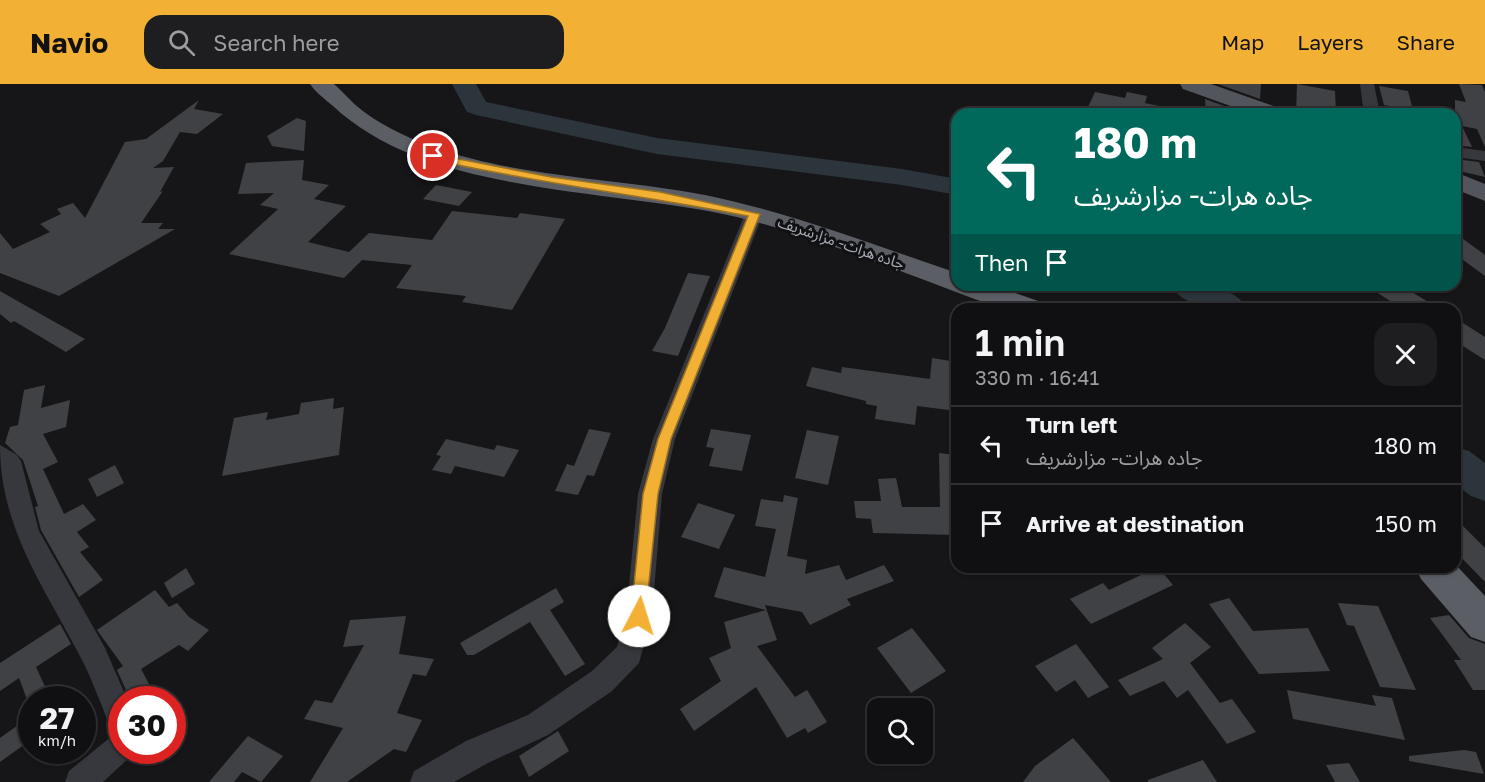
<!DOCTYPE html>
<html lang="en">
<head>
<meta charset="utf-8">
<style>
  body { margin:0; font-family:"Golos Text","Noto Sans Arabic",sans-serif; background:#1e1e20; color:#f1f3f6; height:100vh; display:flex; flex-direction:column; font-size:22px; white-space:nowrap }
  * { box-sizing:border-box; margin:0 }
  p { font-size:20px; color:#9c9d9f }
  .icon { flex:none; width:33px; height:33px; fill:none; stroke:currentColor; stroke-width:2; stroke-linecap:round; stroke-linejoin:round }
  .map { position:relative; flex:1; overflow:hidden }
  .sheet { position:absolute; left:951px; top:219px; width:510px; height:270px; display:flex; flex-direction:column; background:#101012; border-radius:18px; box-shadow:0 2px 4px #0004,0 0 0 2px #303032 }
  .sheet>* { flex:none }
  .banner { position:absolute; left:951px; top:24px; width:510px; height:183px; border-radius:18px; box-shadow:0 2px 4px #0004,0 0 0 2px #303032; background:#00695c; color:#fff; overflow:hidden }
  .tools { position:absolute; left:867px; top:614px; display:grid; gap:12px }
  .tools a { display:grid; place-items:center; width:66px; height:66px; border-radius:12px; background:#101012; box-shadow:0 2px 4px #0004,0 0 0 2px #303032; font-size:30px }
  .speed { position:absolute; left:18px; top:602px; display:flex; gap:12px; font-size:30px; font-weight:700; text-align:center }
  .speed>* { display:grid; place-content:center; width:78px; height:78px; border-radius:50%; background:#101012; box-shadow:0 2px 4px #0004,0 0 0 2px #303032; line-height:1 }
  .speed small { font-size:15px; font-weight:400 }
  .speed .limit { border:9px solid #d22; background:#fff; color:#111 }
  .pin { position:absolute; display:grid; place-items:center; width:51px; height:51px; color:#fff; margin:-26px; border:3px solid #fff; border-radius:50%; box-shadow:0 2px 6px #0007 }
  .me { position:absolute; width:66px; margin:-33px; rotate:5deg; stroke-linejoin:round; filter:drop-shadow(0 0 4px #0008) }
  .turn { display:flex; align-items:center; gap:21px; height:126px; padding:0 24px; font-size:27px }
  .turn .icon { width:78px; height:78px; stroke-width:2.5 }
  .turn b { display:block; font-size:42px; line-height:51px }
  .then { display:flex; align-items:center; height:57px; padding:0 24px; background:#0003; gap:12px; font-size:22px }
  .round { display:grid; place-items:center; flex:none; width:63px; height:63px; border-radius:18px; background:#1e1e20 }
  .headline { display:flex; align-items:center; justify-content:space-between; height:102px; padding:0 24px }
  h1 { font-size:36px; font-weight:600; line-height:45px }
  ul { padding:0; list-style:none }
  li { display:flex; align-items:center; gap:18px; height:78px; padding:0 24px; border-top:2px solid #303032 }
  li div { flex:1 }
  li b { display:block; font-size:22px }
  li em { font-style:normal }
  header { display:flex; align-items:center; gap:36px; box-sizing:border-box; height:84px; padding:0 30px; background:#f2b134; color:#111 }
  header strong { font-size:28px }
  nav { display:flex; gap:33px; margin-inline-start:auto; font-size:21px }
  .search { width:420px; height:54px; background:#1e1e20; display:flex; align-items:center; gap:15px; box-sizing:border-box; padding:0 21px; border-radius:18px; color:#9c9d9f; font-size:22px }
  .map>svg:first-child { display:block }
</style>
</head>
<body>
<header>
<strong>Navio</strong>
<div class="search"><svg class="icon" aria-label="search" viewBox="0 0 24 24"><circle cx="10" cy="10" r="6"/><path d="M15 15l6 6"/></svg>Search here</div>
<nav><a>Map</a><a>Layers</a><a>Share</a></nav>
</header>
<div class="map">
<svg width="1485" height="698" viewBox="0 0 1485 698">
  <rect width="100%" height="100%" fill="#161618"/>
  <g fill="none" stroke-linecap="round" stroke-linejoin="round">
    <!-- river -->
    <g fill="#2c353c" fill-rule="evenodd">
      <path d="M452,0H476L486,18L657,54L902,85L957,95V111L902,101L657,70L476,31L467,28Z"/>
      <path d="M1170,201C1197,201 1232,199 1248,225C1221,225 1187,227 1170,201Z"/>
      <path d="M1455,363L1469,367L1485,379V417L1471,412L1455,400Z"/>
    </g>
  </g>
  <!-- building -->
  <g fill="#404145">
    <path d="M1218,0H1261L1260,15Z"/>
    <path d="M1297,0L1335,7L1336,30H1296Z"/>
    <path d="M1459,0L1482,1L1485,8V63L1477,45L1462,42L1472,63L1455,61V16L1466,18Z"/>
    <path d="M1379,2L1408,7L1413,26L1384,21Z"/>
    <path d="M1095,8L1125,14L1127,8L1147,12L1145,19L1164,23L1163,30H1118L1088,23Z"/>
    <path d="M1205,15L1246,30H1206Z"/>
    <path d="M199,16L194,25L223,30L197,50L180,48L163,77L153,84L174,83L160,108L163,107L141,139H163L158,145H175L59,212L0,189V149L13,165L50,148L40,140L61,130L57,125L73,119L85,134L125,58L146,55Z"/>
    <path d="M297,34L306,37L304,67L272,62L267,52Z"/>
    <path d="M1455,75L1479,78L1485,93L1455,86Z"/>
    <path d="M304,76L302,96L329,101L314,115L346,122L308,158L349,168L369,149L432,156L452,127L517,134L520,129L565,135L512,226L462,218L466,212L396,204L412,181L362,176L344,194L229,170L278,125L260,121L274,109L238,110L246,79Z"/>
    <path d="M436,101L472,108L459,122L423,115Z"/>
    <path d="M1455,149L1485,171V192L1455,170Z"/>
    <path d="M688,189L710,192L678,272L652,267L665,244Z"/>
    <path d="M1365,201H1400L1440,225H1403Z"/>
    <path d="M0,207L21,219L85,255L66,268L14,237L11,239L0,230Z"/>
    <path d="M1455,234L1485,253V276L1455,257Z"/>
    <path d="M932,274L957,278V327L917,322L915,341L875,335L877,322L866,320V317L806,302L812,283L841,289L842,283L930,295Z"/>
    <path d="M45,301L41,324L70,316L66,343L43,350L58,378L43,385L64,430L83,420L96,436L77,448L89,463L80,468L103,496L79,513L41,446L35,423L38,422L23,376L5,359L10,343L18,341L24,306Z"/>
    <path d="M334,314L333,325L344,323L339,371L222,392L234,334L268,328L266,336L299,330L301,319Z"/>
    <path d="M589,345L611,349L594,392L587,391L578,411L555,407L567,380L574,382Z"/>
    <path d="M711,345L751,351L742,387L709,382L714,364L706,363Z"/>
    <path d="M807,346L839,352L828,401L795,394Z"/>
    <path d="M446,355L494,366L497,361L519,366L504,393L455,382L451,390L432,386L441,372L436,371Z"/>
    <path d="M939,369L957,371V451L873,449L871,435L856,434L854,417H881L878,395L896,394L902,423H940Z"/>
    <path d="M115,381L124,399L97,413L88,395Z"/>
    <path d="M784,411L798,414L787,472L807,476L805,490L839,481L846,496L884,481L894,497L847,515L851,521L810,541L802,528L765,521L777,556L757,562L795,613L807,606L827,638L808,649L805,644L787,654L756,603L694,647L680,625L721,597L709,574L731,564L724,538L766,526L714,513L724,483L765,493L776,445L755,442L761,415L783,418Z"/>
    <path d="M698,419L735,431L719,465L681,453Z"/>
    <path d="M1455,434L1485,464V498L1455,467Z"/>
    <path d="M1158,483L1173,501L1091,540L1070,515L1103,499L1109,506Z"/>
    <path d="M186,484L195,500L172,514L164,499Z"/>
    <path d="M556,504L564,518L550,526L585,580L565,592L530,538L474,571H467L460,559Z"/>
    <path d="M155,506L169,523L177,519L189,533L209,546L188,567L179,561L141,585L149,600L146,601L151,615H130L117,586L123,582L97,546Z"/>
    <path d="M1229,514L1253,547L1308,544L1330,587L1259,590L1209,520Z"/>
    <path d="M1338,519L1378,522L1416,606L1380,603L1354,542L1347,541Z"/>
    <path d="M1449,531L1469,554L1485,560V606H1473L1454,576H1461L1430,534Z"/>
    <path d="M406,532L399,570L434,575L426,592L413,590L397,629L422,636L406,668L394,665L347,698H310L343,644L304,635L315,616L332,619L364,561L343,563L350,536Z"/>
    <path d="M1185,539L1211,563L1190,579L1220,619L1232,615L1256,648L1227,660L1188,606L1177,614L1164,597L1130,612L1118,596L1163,575L1152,564Z"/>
    <path d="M60,540L71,560L36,583L47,607L28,618L19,594L0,607V579Z"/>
    <path d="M912,544L946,587L911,609L877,564Z"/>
    <path d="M1076,560L1109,603L1088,614L1075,596L1056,608L1035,582Z"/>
    <path d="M1287,606L1376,622L1372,611L1392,614L1405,656L1293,635Z"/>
    <path d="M32,631V655L0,678V654Z"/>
    <path d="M558,647L569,667L529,693L519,672Z"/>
    <path d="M248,652L283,672L261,698L242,688L234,698H209Z"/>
    <path d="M1073,654L1111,698H1023L1035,682Z"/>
    <path d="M1464,666L1476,668L1484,690L1409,677V672Z"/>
    <path d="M1203,676L1217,698H1148V696Z"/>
    <path d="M1349,679L1360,698H1335L1326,681Z"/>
  </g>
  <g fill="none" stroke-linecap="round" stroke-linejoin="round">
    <!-- minor -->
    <g fill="#37383d" fill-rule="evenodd">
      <path d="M1360,0H1374L1380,30H1364Z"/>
      <path d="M1455,63L1485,67V77L1455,73Z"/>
      <path d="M754,125L763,130L675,355L662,410L652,532L639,579L612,607L548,651L488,679L454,698H410L414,687L466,657L528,631L592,587L617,563L626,532L638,410L653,355L745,130Z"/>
      <path d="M0,361L17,371L21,377L39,447L105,564L127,615H122V666H135L132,671L103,698H65L69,687L117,648L112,646C102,624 94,600 83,578C46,505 0,446 0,361Z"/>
    </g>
    <!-- primary -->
    <g fill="#53555c" fill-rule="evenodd">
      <path d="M1180,0H1211L1282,25L1285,30H1253L1183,5Z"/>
      <path d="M1455,88L1485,100V117L1455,105Z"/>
    </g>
    <!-- trunk -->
    <g fill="#5b5e65" fill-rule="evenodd">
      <path d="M310,0H334C345,10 355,22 367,30C459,94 599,90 705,111C792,129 874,161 957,189V201H992L1041,218L1045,225H1002C918,195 835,159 749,136C622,103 432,115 333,22C325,15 316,9 310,0Z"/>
      <path d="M1455,480L1485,512V558L1471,553L1421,495L1415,483H1455Z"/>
    </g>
  </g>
  <!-- route -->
  <path fill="#f2b134" stroke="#9d7322" stroke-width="1.5" d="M433,70L551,93L660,108L760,130L671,355L658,410L645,537L639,540L633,537L631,532L643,410L658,355L748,132C642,111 535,99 430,75L428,72Z"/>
  <g text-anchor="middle" stroke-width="6" stroke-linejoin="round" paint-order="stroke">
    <!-- far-street labels -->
    <g font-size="15" fill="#a8adb8" stroke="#111113">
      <text transform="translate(841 159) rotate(19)" y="5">جاده هرات- مزارشریف</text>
    </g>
  </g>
</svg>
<div class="tools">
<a><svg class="icon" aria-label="search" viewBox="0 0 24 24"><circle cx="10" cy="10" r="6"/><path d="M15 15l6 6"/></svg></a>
</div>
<div class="speed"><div>27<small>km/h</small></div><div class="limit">30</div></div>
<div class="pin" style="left:433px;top:72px;background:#d93025"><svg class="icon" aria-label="arrive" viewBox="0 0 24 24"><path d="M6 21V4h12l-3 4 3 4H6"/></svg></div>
<svg class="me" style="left:639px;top:532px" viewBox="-20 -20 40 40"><circle r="19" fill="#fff"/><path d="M0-13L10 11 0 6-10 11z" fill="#f2b134"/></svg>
<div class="banner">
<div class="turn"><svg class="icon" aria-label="left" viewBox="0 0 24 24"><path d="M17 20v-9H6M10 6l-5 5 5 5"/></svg><div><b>180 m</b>جاده هرات- مزارشریف</div></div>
<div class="then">Then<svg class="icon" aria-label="arrive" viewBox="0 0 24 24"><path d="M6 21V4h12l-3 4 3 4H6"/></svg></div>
</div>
<section class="sheet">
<div class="headline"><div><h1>1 min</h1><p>330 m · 16:41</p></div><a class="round"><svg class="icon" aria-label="close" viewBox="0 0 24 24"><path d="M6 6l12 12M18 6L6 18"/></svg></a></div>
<ul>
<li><svg class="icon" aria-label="left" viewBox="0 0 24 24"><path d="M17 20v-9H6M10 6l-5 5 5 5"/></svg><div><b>Turn left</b><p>جاده هرات- مزارشریف</p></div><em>180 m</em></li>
<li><svg class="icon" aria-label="arrive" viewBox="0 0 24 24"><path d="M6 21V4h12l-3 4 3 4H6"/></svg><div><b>Arrive at destination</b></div><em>150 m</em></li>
</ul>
</section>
</div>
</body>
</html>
